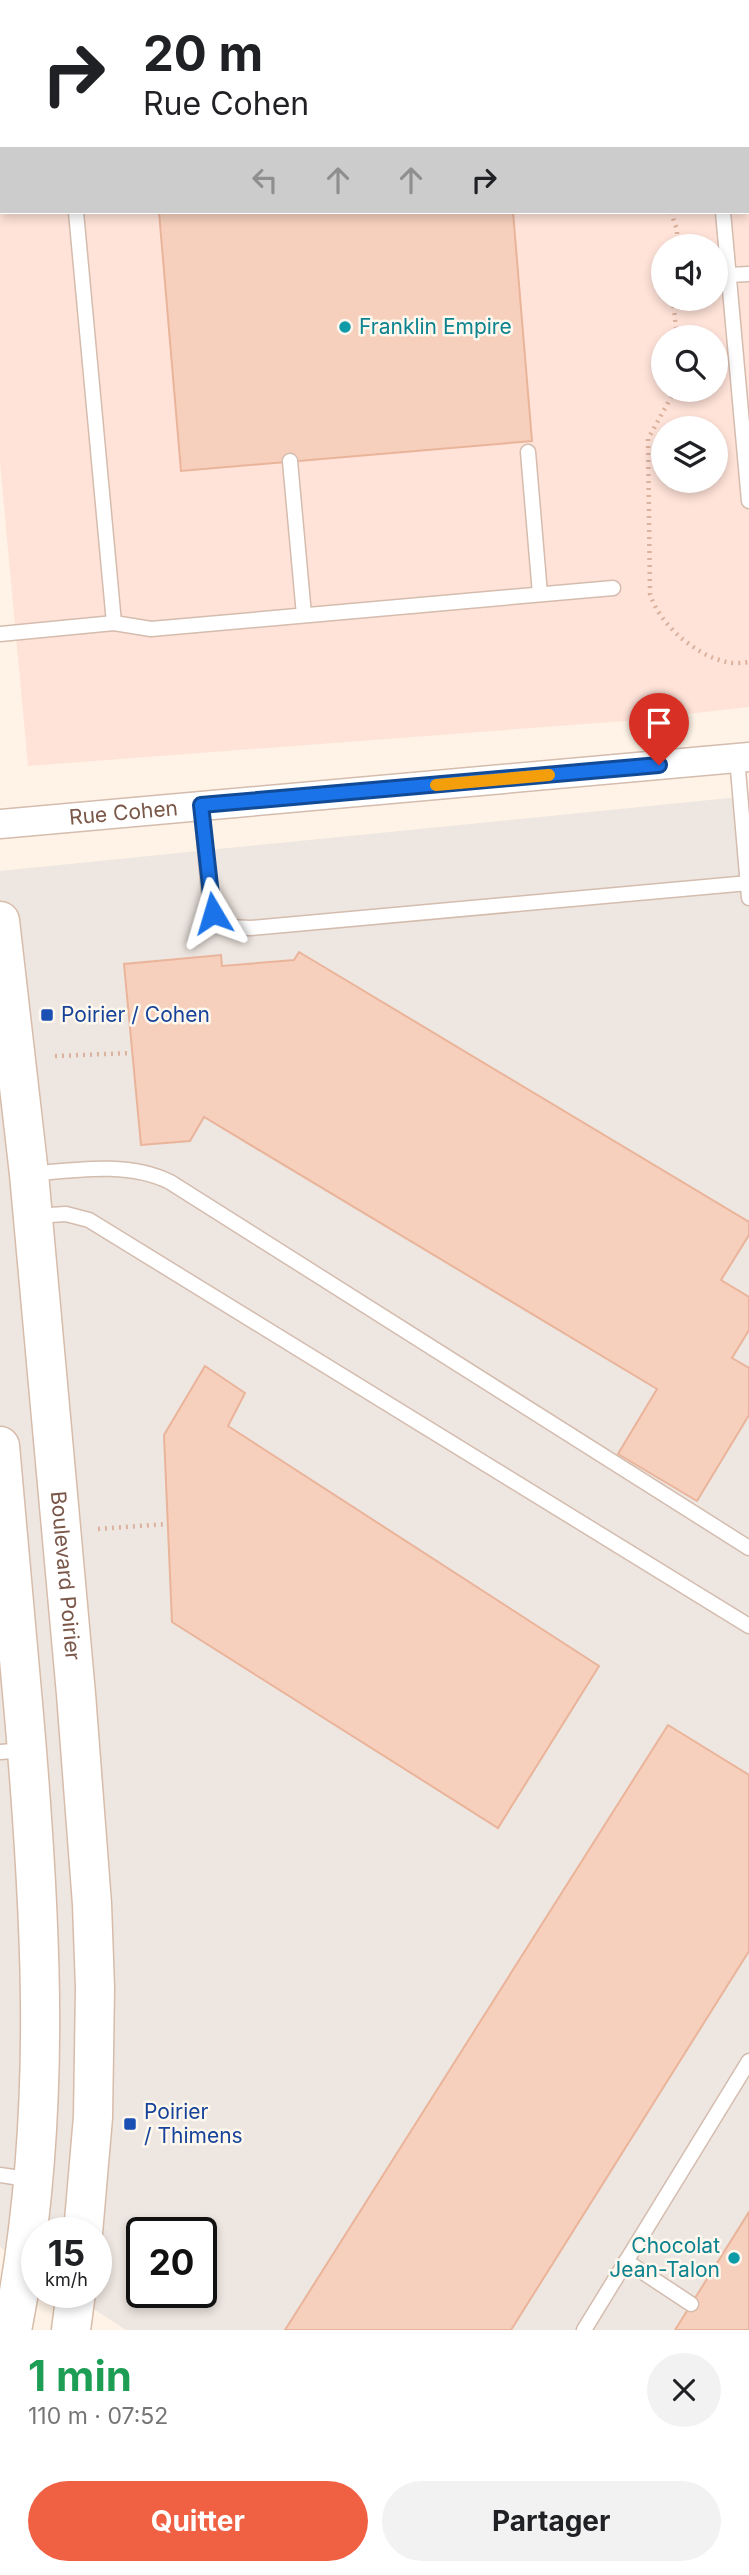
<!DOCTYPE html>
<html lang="fr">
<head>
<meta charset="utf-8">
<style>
  body { margin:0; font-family:Inter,sans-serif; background:#f2f2f2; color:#202124; height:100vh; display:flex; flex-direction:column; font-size:26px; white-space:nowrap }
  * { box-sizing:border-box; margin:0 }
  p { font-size:23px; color:#757577 }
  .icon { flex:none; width:38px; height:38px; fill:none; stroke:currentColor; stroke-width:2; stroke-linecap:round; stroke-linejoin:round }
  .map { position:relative; height:2330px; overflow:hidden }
  .sheet { display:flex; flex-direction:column; background:#fff; flex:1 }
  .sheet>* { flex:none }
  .top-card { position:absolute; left:0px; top:0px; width:749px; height:214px; box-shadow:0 4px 10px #0003; background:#fff; color:#202124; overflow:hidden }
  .controls { position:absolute; left:651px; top:234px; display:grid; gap:14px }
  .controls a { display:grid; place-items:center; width:77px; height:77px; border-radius:50%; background:#fff; box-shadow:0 4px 10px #0003; font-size:35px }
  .speed { position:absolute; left:21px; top:2217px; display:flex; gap:14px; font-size:35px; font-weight:700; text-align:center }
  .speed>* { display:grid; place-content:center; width:91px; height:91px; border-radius:50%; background:#fff; box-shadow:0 4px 10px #0003; line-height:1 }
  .speed small { font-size:18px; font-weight:400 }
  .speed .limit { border:4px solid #111; border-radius:10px; background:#fff; color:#111 }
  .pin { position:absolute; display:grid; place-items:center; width:60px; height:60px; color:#fff; margin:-72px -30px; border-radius:50% 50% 50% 0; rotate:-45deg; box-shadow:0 0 7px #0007 }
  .pin .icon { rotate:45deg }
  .me { position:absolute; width:77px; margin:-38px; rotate:353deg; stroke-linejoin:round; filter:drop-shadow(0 0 5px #0008) }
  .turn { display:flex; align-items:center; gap:24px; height:147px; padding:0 28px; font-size:32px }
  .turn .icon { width:91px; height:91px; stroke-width:2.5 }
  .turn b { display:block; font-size:49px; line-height:60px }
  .lanes { display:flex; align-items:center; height:66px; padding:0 28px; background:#0003; justify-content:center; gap:35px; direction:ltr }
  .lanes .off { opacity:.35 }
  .round { display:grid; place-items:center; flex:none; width:74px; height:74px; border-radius:37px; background:#f2f2f2 }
  .overview { display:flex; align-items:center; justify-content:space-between; height:119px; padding:0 28px }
  h1 { font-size:42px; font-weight:700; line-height:52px; color:#1e9e55 }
  .primary-button { display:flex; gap:14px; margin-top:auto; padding:14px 28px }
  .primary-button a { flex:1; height:80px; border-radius:42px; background:#f06043; color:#fff; font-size:28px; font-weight:700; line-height:80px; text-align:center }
  .primary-button a+a { background:#f2f2f2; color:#202124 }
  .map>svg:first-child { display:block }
</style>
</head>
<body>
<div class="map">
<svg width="749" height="2330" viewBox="0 0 749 2330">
  <rect width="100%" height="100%" fill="#fef3e6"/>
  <!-- commercial -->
  <path fill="#ffe3d9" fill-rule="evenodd" d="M0,0H749V707L625,721L28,766L0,463ZM2,2H747V212H2ZM663,247H716V299H663ZM663,338H716V390H663ZM663,429H716V481H663Z"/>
  <!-- industrial -->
  <path fill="#eee6e0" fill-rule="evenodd" d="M749,796V2330H126L69,2293L96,2292V2233H37V2271L0,2247V871ZM142,2233H201V2292H142Z"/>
  <!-- building -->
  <g fill="#f6d0bc" stroke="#eab49b" stroke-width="2">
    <rect x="97" y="0" width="398" height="2"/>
    <path d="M159,212H513L532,441L181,471Z"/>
    <path d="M299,952L749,1222V1235L721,1280L749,1297V1330L732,1358L749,1368V1415L697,1501L618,1454L657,1389L204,1117L190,1141L141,1145L124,964L221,955L222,966L294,960Z"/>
    <path d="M205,1366L245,1393L228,1426L599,1666L498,1828L172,1622L164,1435Z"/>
    <path d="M668,1725L749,1775V1951L511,2330H285Z"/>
    <path d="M749,2212V2330H675Z"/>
  </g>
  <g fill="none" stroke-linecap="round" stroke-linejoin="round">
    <defs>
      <g id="lane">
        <path d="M37,0L38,2"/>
        <path d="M704,0V2"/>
        <path d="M747,14H749"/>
        <path d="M747,82H749"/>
        <path d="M76,212L114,623"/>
        <path d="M723,212L749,501"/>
        <path d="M729,275L749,274"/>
        <path d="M528,452L540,594"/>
        <path d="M290,461L304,615"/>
        <path d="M0,634L114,623L151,629L613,588"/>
        <path d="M737,758L749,898"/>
        <path d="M201,805L210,903L213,913L227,927L251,928L749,883"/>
        <path d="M29,1174C75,1170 128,1161 170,1182L749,1548"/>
        <path d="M33,1216L66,1214L89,1220L749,1626"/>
        <path d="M0,1752L26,1750"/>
        <path d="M0,2175L33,2180"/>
        <path d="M626,2261L691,2304"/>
        <path d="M584,2330L749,2061"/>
      </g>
      <g id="street">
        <path id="s1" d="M0,824L749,757"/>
      </g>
      <g id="secondary">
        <path id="s2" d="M0,921L29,1174L76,1694L92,1904L95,1988L93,2117L83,2233"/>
        <path d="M0,1446C8,1536 16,1625 24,1715C42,1924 53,2123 12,2330"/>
        <path d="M71,2330L76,2292"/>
      </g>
    </defs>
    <!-- lane casing -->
    <use href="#lane" stroke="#d4bcae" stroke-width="17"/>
    <!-- street casing -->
    <use href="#street" stroke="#d4bcae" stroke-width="31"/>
    <!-- secondary casing -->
    <use href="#secondary" stroke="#d7bcaa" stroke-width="41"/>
    <!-- path -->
    <g stroke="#dbb29e" stroke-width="4.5" stroke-dasharray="2 5" stroke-linecap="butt">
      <path d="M572,0L573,2"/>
      <path d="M617,0V2"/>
      <path d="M671,212L677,230V247"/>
      <path d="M673,299L677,338"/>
      <path d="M675,390L648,439L650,594C659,624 696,656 727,662C734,664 742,663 749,662"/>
      <path d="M55,1056L132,1053"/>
      <path d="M98,1529L168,1524"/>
    </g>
    <!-- lane -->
    <use href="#lane" stroke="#fff" stroke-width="14"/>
    <!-- street -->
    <use href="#street" stroke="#fff" stroke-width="28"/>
    <!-- secondary -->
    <use href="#secondary" stroke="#fff" stroke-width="38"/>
  </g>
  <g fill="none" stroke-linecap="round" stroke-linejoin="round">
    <defs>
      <path id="route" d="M213,913L201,805L659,765"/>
    </defs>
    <!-- route casing -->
    <use href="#route" stroke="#114b97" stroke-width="18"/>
    <!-- route -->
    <use href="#route" stroke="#1a73e8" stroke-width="12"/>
    <!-- slow -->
    <path stroke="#f59e0b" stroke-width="12" d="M436,785L549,775"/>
  </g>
  <!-- markers -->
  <g fill="#0f9aa8" stroke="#fff8ee" stroke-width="2.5">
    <circle cx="345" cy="327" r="7"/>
    <circle cx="734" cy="2258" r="7"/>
  </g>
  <g fill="#1a4fb4" stroke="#fff8ee" stroke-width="2.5">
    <rect x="40" y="1008" width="14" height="14" rx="3.5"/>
    <rect x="123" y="2117" width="14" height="14" rx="3.5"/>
  </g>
  <g text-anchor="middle" stroke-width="5" stroke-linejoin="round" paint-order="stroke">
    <!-- culture labels -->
    <g font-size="21" fill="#0d838f" stroke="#fff8ee" text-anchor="start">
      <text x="359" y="334">Franklin Empire</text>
      <text x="720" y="2253" text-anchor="end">Chocolat<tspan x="720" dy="24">Jean-Talon</tspan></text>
    </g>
    <!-- street labels -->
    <g font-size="21" fill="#7a5748" stroke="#fff8ee">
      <text dy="7" stroke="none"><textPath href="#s1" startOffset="124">Rue Cohen</textPath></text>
      <text dy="7" stroke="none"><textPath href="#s2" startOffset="658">Boulevard Poirier</textPath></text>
    </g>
    <!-- transit labels -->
    <g font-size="21" fill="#164399" stroke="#fff8ee" text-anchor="start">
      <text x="61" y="1022">Poirier / Cohen</text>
      <text x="144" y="2119">Poirier<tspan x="144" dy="24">/ Thimens</tspan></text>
    </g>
  </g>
</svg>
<div class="controls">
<a><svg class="icon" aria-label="sound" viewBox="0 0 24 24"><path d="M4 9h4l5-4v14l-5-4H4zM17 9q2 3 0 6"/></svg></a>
<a><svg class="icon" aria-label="search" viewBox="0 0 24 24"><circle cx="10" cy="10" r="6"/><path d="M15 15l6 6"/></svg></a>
<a><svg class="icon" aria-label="layers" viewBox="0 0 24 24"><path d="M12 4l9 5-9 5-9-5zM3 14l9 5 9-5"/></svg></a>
</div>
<div class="speed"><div>15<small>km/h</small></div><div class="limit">20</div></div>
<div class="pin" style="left:659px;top:765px;background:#d93025"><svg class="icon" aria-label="arrive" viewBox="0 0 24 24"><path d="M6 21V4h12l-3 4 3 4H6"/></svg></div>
<svg class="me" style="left:213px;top:913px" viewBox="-20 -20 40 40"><path d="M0-17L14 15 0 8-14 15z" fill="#1a73e8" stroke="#fff" stroke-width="4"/></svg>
<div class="top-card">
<div class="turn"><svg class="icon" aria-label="right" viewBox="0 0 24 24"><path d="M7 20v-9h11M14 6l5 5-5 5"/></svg><div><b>20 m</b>Rue Cohen</div></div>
<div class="lanes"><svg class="icon off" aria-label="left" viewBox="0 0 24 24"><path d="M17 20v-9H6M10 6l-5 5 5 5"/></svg><svg class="icon off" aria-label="ahead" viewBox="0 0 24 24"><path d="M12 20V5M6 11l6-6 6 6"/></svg><svg class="icon off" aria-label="ahead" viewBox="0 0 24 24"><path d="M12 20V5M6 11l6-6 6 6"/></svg><svg class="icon" aria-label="right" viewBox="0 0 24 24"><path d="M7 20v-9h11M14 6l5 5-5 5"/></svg></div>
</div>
</div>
<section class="sheet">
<div class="overview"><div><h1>1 min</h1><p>110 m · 07:52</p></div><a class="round"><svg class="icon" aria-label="close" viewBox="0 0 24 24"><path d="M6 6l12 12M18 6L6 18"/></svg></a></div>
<div class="primary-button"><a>Quitter</a><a>Partager</a></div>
</section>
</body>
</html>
